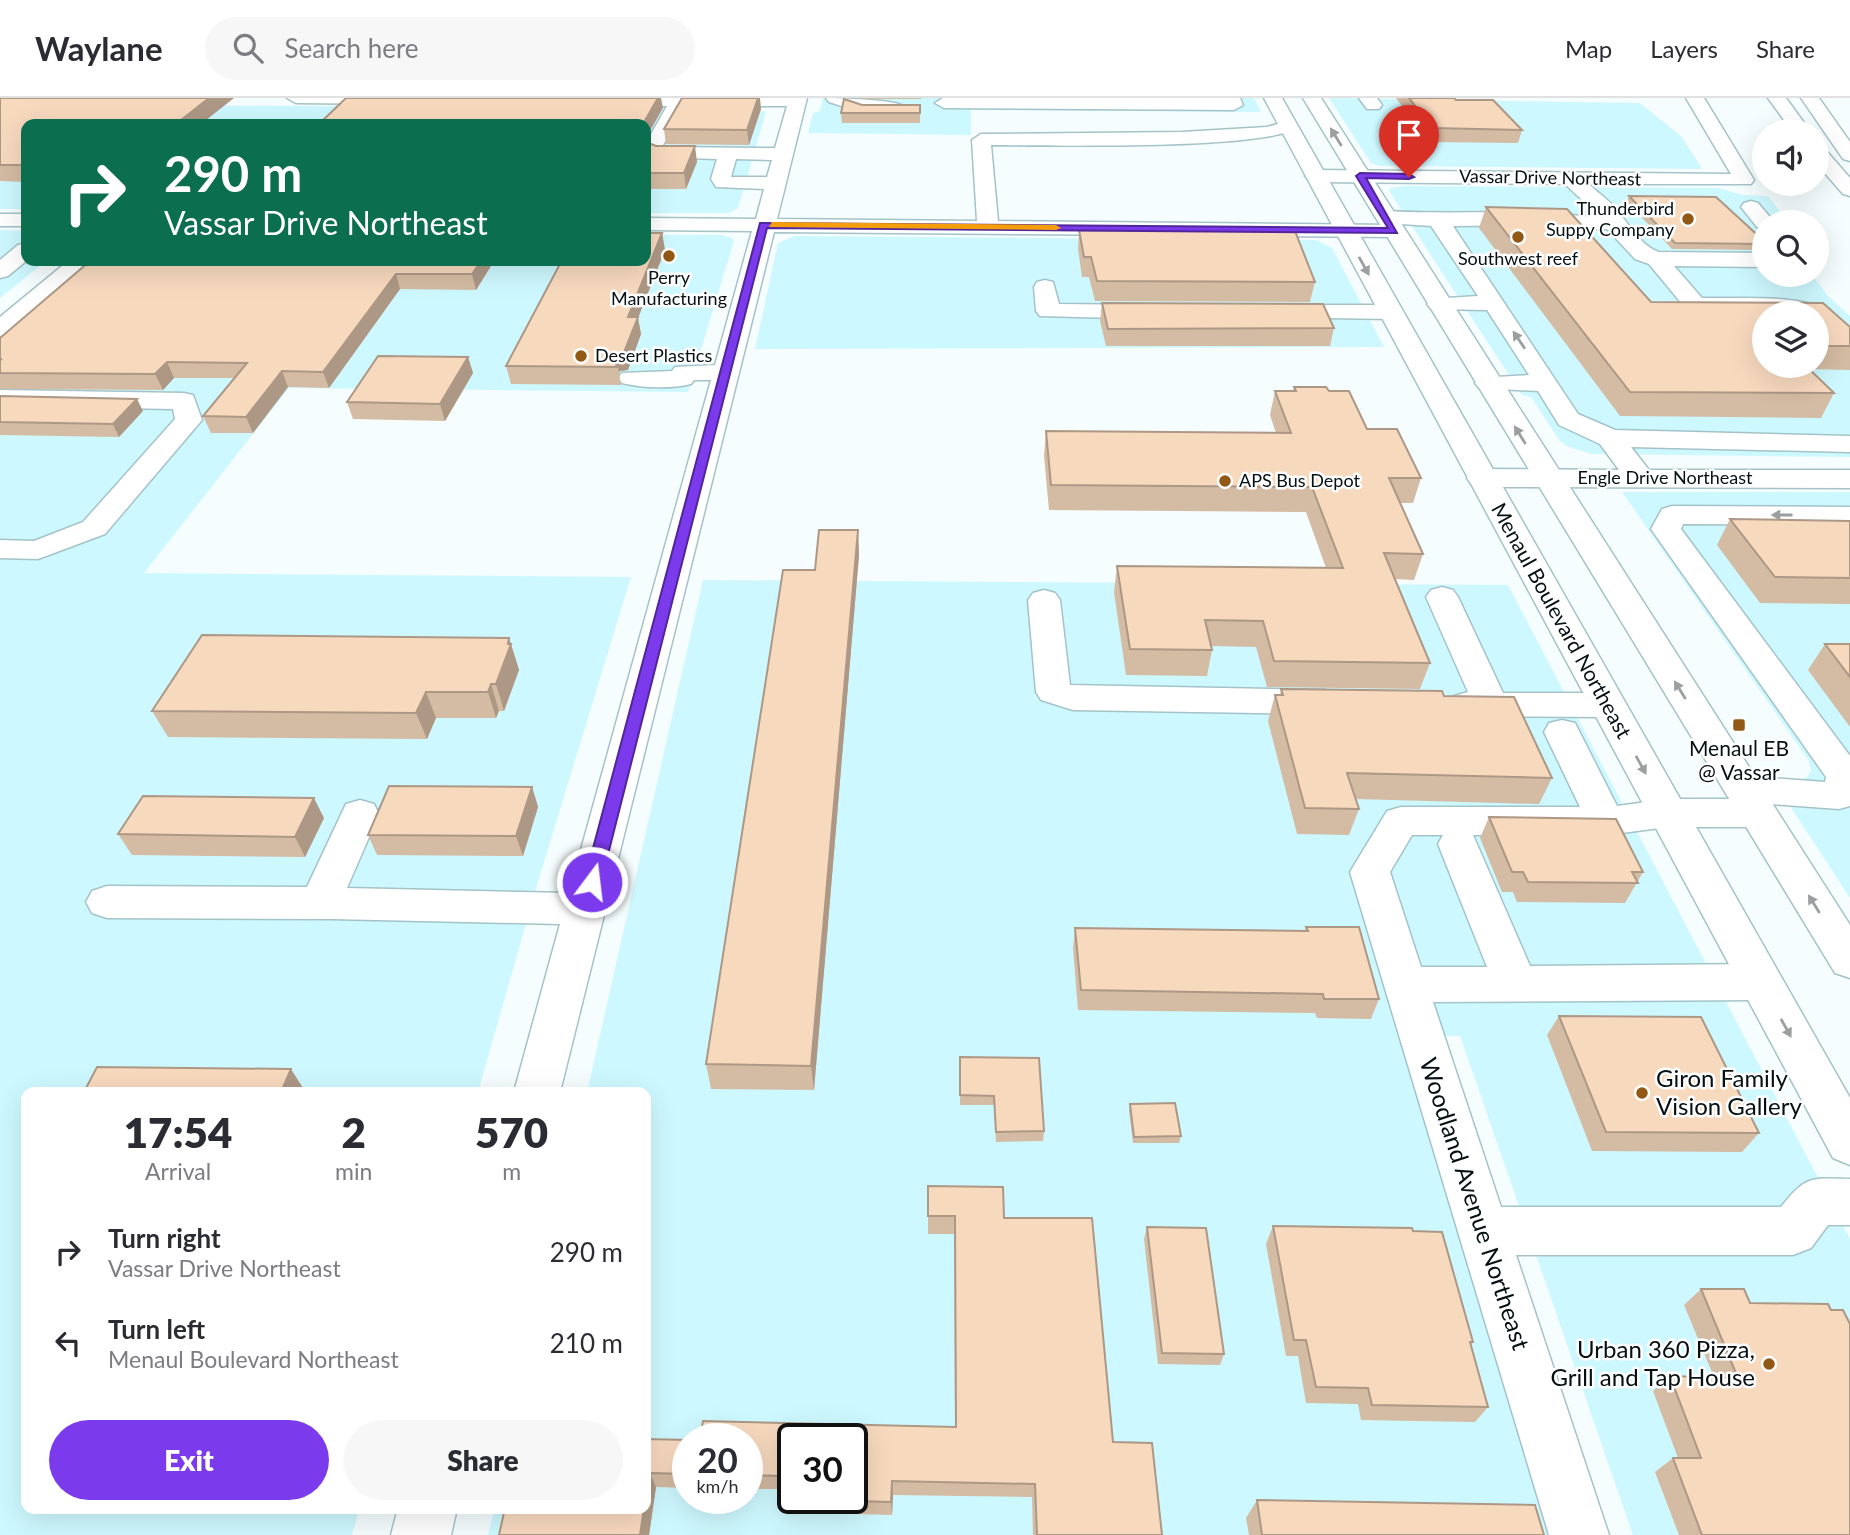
<!DOCTYPE html>
<html lang="en">
<head>
<meta charset="utf-8">
<style>
  body { margin:0; font-family:Lato,sans-serif; background:#f7f7f7; color:#2b2b33; height:100vh; display:flex; flex-direction:column; font-size:26px; white-space:nowrap }
  * { box-sizing:border-box; margin:0 }
  p { font-size:23px; color:#7c7c81 }
  .icon { flex:none; width:38px; height:38px; fill:none; stroke:currentColor; stroke-width:2; stroke-linecap:round; stroke-linejoin:round }
  .map { position:relative; flex:1; overflow:hidden }
  .details { position:absolute; left:21px; top:989px; width:630px; height:427px; display:flex; flex-direction:column; background:#fff; border-radius:14px; box-shadow:0 7px 28px #0002 }
  .details>* { flex:none }
  .banner { position:absolute; left:21px; top:21px; width:630px; height:147px; border-radius:14px; box-shadow:0 7px 28px #0002; background:#0b6e4f; color:#fff; overflow:hidden }
  .buttons { position:absolute; left:1752px; top:21px; display:grid; gap:14px }
  .buttons a { display:grid; place-items:center; width:77px; height:77px; border-radius:50%; background:#fff; box-shadow:0 7px 28px #0002; font-size:35px }
  .speed { position:absolute; left:672px; top:1325px; display:flex; gap:14px; font-size:35px; font-weight:700; text-align:center }
  .speed>* { display:grid; place-content:center; width:91px; height:91px; border-radius:50%; background:#fff; box-shadow:0 7px 28px #0002; line-height:1 }
  .speed small { font-size:18px; font-weight:400 }
  .speed .limit { border:4px solid #111; border-radius:10px; background:#fff; color:#111 }
  .pin { position:absolute; display:grid; place-items:center; width:60px; height:60px; color:#fff; margin:-72px -30px; border-radius:50% 50% 50% 0; rotate:-45deg; box-shadow:0 0 7px #0007 }
  .pin .icon { rotate:45deg }
  .me { position:absolute; width:77px; margin:-38px; rotate:15deg; stroke-linejoin:round; filter:drop-shadow(0 0 5px #0008) }
  .turn { display:flex; align-items:center; gap:24px; height:147px; padding:0 28px; font-size:32px }
  .turn .icon { width:91px; height:91px; stroke-width:2.5 }
  .turn b { display:block; font-size:49px; line-height:60px }
  .eta { display:flex; justify-content:space-evenly; align-items:center; height:119px; text-align:center }
  .eta b { font-size:42px; font-weight:800; line-height:49px }
  .button { display:flex; gap:14px; margin-top:auto; padding:14px 28px }
  .button a { flex:1; height:80px; border-radius:42px; background:#7c3aed; color:#fff; font-size:28px; font-weight:800; line-height:80px; text-align:center }
  .button a+a { background:#f7f7f7; color:#2b2b33 }
  ul { padding:0; list-style:none }
  li { display:flex; align-items:center; gap:21px; height:91px; padding:0 28px }
  li div { flex:1 }
  li b { display:block; font-size:26px }
  li em { font-style:normal }
  header { display:flex; align-items:center; gap:42px; box-sizing:border-box; height:98px; padding:0 35px; background:#fff; border-bottom:2px solid #e1e1e2 }
  header strong { font-size:33px }
  nav { display:flex; gap:38px; margin-inline-start:auto; font-size:24px }
  .search { width:490px; height:63px; background:#f7f7f7; display:flex; align-items:center; gap:18px; box-sizing:border-box; padding:0 24px; border-radius:38px; color:#7c7c81; font-size:26px }
  .map>svg:first-child { display:block }
</style>
</head>
<body>
<header>
<strong>Waylane</strong>
<div class="search"><svg class="icon" aria-label="search" viewBox="0 0 24 24"><circle cx="10" cy="10" r="6"/><path d="M15 15l6 6"/></svg>Search here</div>
<nav><a>Map</a><a>Layers</a><a>Share</a></nav>
</header>
<div class="map">
<svg width="1850" height="1437" viewBox="0 0 1850 1437">
  <rect width="100%" height="100%" fill="#f6fdfe"/>
  <!-- built -->
  <g fill="#cef8ff" fill-rule="evenodd">
    <path d="M823,0H1254L1261,14L971,12V37L808,35L813,15L820,13Z"/>
    <path d="M1329,0L1640,5L1682,39L1702,71L1379,68L1371,65Z"/>
    <path d="M0,6L758,11L766,14L738,110L729,115H646V26H26V111H0Z"/>
    <path d="M1404,88L1718,90L1743,97L1768,98L1788,124H1764V177H1812L1828,198L1850,218V359L1592,356L1566,348L1560,343L1531,299L1522,297L1389,93L1390,90ZM1764,215H1816V268H1764Z"/>
    <path d="M0,132L26,133V163H46L0,200Z"/>
    <path d="M646,137H722L732,140L734,143L688,294L289,290L144,475L631,479L537,787L478,994H26V1410L359,1411L352,1437H0V250L100,163H646Z"/>
    <path d="M795,138L1316,142L1332,150L1384,249L755,251L778,145Z"/>
    <path d="M1622,394H1850V800L1779,691L1807,679L1811,673L1809,663Z"/>
    <path d="M703,482L1508,487L1850,1141V1437H1633L1460,938H1407L1567,1437H488L494,1411L646,1410V994H587ZM688,1340H747V1400H688ZM793,1340H852V1400H793Z"/>
  </g>
  <g fill="none" stroke-linecap="round" stroke-linejoin="round">
    <defs>
      <g id="minor">
        <path d="M287,0H407L408,1L399,6L296,5Z"/>
        <path d="M602,0H807L777,121L977,123L972,42L981,36L1182,34L1267,29L1288,23L1294,24L1297,28C1277,53 1035,47 991,47L998,123L1394,127L1401,129L1405,133L1401,137L1394,139L774,134L560,994H514L560,826L331,821L107,820L92,815L86,804L92,793L107,788L307,789L346,706L360,702L374,706L379,716L347,790L569,795L711,282H694L691,286C671,291 642,290 622,285L618,280L622,275L672,273L675,269L715,267L752,133L646,132V120L756,121L764,91L716,89L711,81L717,61L651,59L646,55V45L667,8L609,7L603,6ZM684,8H787L775,50L662,49ZM736,61L772,62L767,79H731Z"/>
        <path d="M826,0C839,0 897,2 903,8C888,23 847,10 829,4Z"/>
        <path d="M943,0H1240L1243,7L1234,12L944,10L935,5Z"/>
        <path d="M1359,0H1377L1382,7L1379,11H1367Z"/>
        <path d="M1686,0H1704L1754,82L1751,86H1589C1599,96 1613,105 1621,117C1631,130 1642,148 1659,154L1764,155V169L1674,168L1702,200C1727,201 1813,195 1827,215L1823,220L1816,222V215L1687,212L1649,166L1635,161L1607,131H1569L1548,127L1453,128L1578,316L1615,332L1850,338V354L1631,349L1649,372H1850V390L1481,389L1471,386L1467,380L1471,374L1481,371L1619,372L1600,346L1559,327L1538,293L1479,290L1475,285L1479,280L1529,277L1487,212L1431,211L1427,206L1431,201L1478,198L1431,128L1386,125L1379,123L1376,119L1379,115L1386,113C1439,116 1492,113 1545,115C1563,115 1581,119 1600,119L1565,86L1315,84L1305,78L1315,72L1731,76Z"/>
        <path d="M1751,103L1758,105L1774,124H1764V131L1757,129L1741,109L1744,105Z"/>
        <rect x="0" y="116" width="26" height="12"/>
        <path d="M26,145V163L8,178L0,180V162L18,147Z"/>
        <path d="M68,163H92L9,236L0,238V219Z"/>
        <path d="M1045,182L1053,184L1059,206L1153,207L1161,209L1165,214L1161,219L1153,221L1040,218L1036,213L1034,189L1037,184Z"/>
        <path d="M1273,207H1390L1398,209L1402,214L1398,219L1390,221L1265,219L1261,214L1265,209Z"/>
        <path d="M0,292L184,295L193,297L202,322L105,436L38,461L0,460V442L34,443L83,424L175,321L173,311L0,308Z"/>
        <path d="M1672,408L1850,409V427L1683,426L1681,431L1850,658V708L1839,711L1770,706L1775,715L1770,725L1756,729H1668L1606,737H1473L1530,868L1760,866L1775,872L1782,884L1775,896L1760,902L1433,904L1501,1109H1781C1806,1077 1811,1080 1850,1081V1127H1828L1811,1150L1793,1157H1516L1609,1437H1549L1350,774L1387,713L1401,709H1580L1544,634L1549,625L1562,622L1575,625L1617,708L1668,701H1732L1723,691L1729,682L1742,678L1825,684L1826,679L1651,431L1662,411ZM1412,737H1443L1438,746L1487,869H1421L1390,774Z"/>
        <path d="M1442,489L1453,492L1458,499L1503,595H1607L1619,599L1625,607L1619,615L1607,619L1466,618L1454,614L1448,606L1454,598L1468,594L1426,499L1431,492Z"/>
        <path d="M1044,492L1055,495L1060,502L1070,587L1325,592L1337,596L1343,604L1337,612L1325,616L1073,612L1041,602L1036,594L1028,502L1033,495Z"/>
        <path d="M398,1410H457L451,1437H391Z"/>
      </g>
      <g id="major">
        <path d="M1264,0H1282L1850,1000V1067L1833,1060Z"/>
        <path d="M1303,0H1321L1850,827V880L1835,875Z"/>
      </g>
      <g id="highway">
        <path d="M1768,0H1786L1810,33H1792Z"/>
        <path d="M1801,0H1819L1850,44V63L1843,61Z"/>
        <path d="M1816,47L1823,49L1850,80V98L1843,96L1816,65Z"/>
      </g>
    </defs>
    <!-- minor casing -->
    <use href="#minor" stroke="#a4c3c8" stroke-width="3"/>
    <!-- major casing -->
    <use href="#major" stroke="#a4c3c8" stroke-width="3"/>
    <!-- highway casing -->
    <use href="#highway" stroke="#a4c3c8" stroke-width="3"/>
    <!-- minor -->
    <use href="#minor" fill="#fff" fill-rule="evenodd"/>
    <!-- major -->
    <use href="#major" fill="#fff" fill-rule="evenodd"/>
    <!-- highway -->
    <use href="#highway" fill="#fff" fill-rule="evenodd"/>
  </g>
  <!-- wall -->
  <g fill="#d4bba3" fill-rule="evenodd">
    <path d="M0,0L26,26V84L0,83Z"/>
    <path d="M860,0H921V1H864Z"/>
    <path d="M1396,0H1454L1456,2L1522,32L1518,45L1429,44Z"/>
    <path d="M862,7H920V25H842L841,15Z"/>
    <path d="M761,11L749,47L666,46L664,31Z"/>
    <path d="M646,44L697,64L686,91H646Z"/>
    <path d="M1629,98L1764,143V152L1672,151L1627,104Z"/>
    <path d="M1486,109L1567,111L1651,204L1823,205L1850,229V272L1810,271L1834,295L1821,320L1620,318L1479,130ZM1764,215H1816V268H1764Z"/>
    <path d="M1079,132L1315,184L1310,204L1095,203L1089,179H1082L1078,151Z"/>
    <path d="M662,135L665,152L638,220L641,236L628,272L620,273L619,275L621,287L511,286L506,268L566,164Z"/>
    <path d="M90,163H494L476,192L400,191L329,290L288,289L253,335H211L203,318L234,280H174L163,292L0,291V240Z"/>
    <path d="M1102,205L1334,230L1330,248H1106L1100,223Z"/>
    <path d="M468,259L473,275L445,323L353,321L347,304Z"/>
    <path d="M1294,289L1329,293L1367,331L1421,380L1413,405H1400L1423,456L1414,482L1395,481L1430,565L1420,591L1267,589L1256,549L1211,548L1212,552L1207,578L1126,577L1114,494L1117,468L1326,470L1306,414L1049,412L1044,358L1046,333L1276,335L1270,317L1275,293H1293Z"/>
    <path d="M0,298L143,313L119,339L0,337Z"/>
    <path d="M1730,421L1850,423V506L1760,505L1717,447Z"/>
    <path d="M858,432L859,457L814,992L711,991L706,966L815,472Z"/>
    <path d="M511,546L519,572L504,613H499L496,620H436L427,641L168,639L152,613Z"/>
    <path d="M1825,546H1850V629L1808,572Z"/>
    <path d="M1281,591L1444,598L1552,680L1539,706L1356,701L1359,711L1349,737L1297,736L1268,623L1275,597H1280Z"/>
    <path d="M532,689L538,709L523,758L377,757L368,737Z"/>
    <path d="M1489,719L1643,774L1625,805L1517,804L1513,794H1502L1480,740Z"/>
    <path d="M324,720L305,759L132,757L118,736Z"/>
    <path d="M1306,829L1379,901L1371,921L1317,920L1315,915L1078,912L1073,850L1075,830L1305,833Z"/>
    <path d="M1559,918L1759,1035L1742,1054L1592,1053L1547,937Z"/>
    <path d="M960,959L1044,1033L1043,1043L996,1044L994,1007H960Z"/>
    <path d="M1130,1006L1181,1038L1179,1045H1133L1129,1013Z"/>
    <path d="M928,1088L1004,1120L1113,1344L1162,1437H1033L1032,1399L893,1397L892,1417L788,1414L784,1401L785,1391H747V1340L955,1329L954,1136H928Z"/>
    <path d="M1273,1128L1473,1244L1471,1247L1488,1309L1475,1324L1361,1322L1358,1306L1306,1305L1298,1258H1286L1266,1146Z"/>
    <path d="M1147,1129L1224,1256L1220,1267L1158,1266L1144,1141Z"/>
    <path d="M1701,1191L1850,1437H1679L1655,1374L1673,1360H1678L1653,1293L1670,1278L1714,1279L1684,1207Z"/>
    <path d="M646,1341L688,1342V1390L656,1389L649,1437Z"/>
    <path d="M1257,1402L1544,1437H1249L1246,1420Z"/>
  </g>
  <!-- shaded-wall -->
  <g fill="#ad9885">
    <path d="M209,0H234L201,26H176Z"/>
    <path d="M658,0H661L663,10L646,40V26H643Z"/>
    <path d="M758,0H760L761,11L749,47L747,32Z"/>
    <path d="M695,48L697,64L686,91L684,75Z"/>
    <path d="M662,135L665,152L638,220L641,236L628,272L620,273L619,275L618,269L612,262Z"/>
    <path d="M481,163H494L476,192L472,176Z"/>
    <path d="M396,176L400,191L329,290L323,274Z"/>
    <path d="M468,259L473,275L445,323L440,306Z"/>
    <path d="M167,264L174,280L163,292L155,276Z"/>
    <path d="M282,273L288,289L253,335L246,319Z"/>
    <path d="M137,301L143,313L119,339L113,326Z"/>
    <path d="M858,432L859,457L814,992L811,968Z"/>
    <path d="M509,540L519,572L504,613L496,586Z"/>
    <path d="M491,586L499,613L496,620L488,594Z"/>
    <path d="M426,594L436,620L427,641L416,615Z"/>
    <path d="M532,689L538,709L523,758L516,738Z"/>
    <path d="M314,700L324,720L305,759L295,739Z"/>
    <path d="M291,971L303,990L301,994H281Z"/>
    <path d="M650,1375L656,1389L649,1437H640L644,1410H646V1399Z"/>
    <path d="M892,1383L893,1397L892,1417L891,1404Z"/>
  </g>
  <!-- building -->
  <g fill="#f7d9be" stroke="#ad9885" stroke-width="2" fill-rule="evenodd">
    <path d="M0,0H209L176,26H26V67H0Z"/>
    <path d="M346,0H658L643,26H319Z"/>
    <path d="M682,0H758L747,32L664,31Z"/>
    <path d="M1409,0H1454L1456,2H1493L1522,32L1432,30Z"/>
    <path d="M844,1L862,7H920V15H841Z"/>
    <path d="M646,44L656,48H695L684,75H646Z"/>
    <path d="M1629,98L1716,99L1764,143V146L1675,145Z"/>
    <path d="M1486,109L1567,111L1651,204L1823,205L1850,229V248H1816V215H1764V268H1806L1834,295L1630,294Z"/>
    <path d="M1079,132L1295,133L1315,184L1097,183L1091,159H1084Z"/>
    <path d="M646,135H662L628,219H638L624,254L617,255L612,262L618,269L506,268L561,164H566L567,163H646Z"/>
    <path d="M90,163H481L472,176H396L323,274L282,273L246,319L203,318L247,265L167,264L155,276L0,275V262L2,261H0V240Z"/>
    <path d="M1102,205L1323,206L1334,230L1108,231Z"/>
    <path d="M378,258L468,259L440,306L347,304Z"/>
    <path d="M1294,289H1326L1329,293H1349L1367,331H1397L1421,380H1389L1423,456L1384,455L1430,565L1274,563L1263,523L1205,522L1212,552L1130,551L1117,468L1343,470L1312,389L1051,387L1046,333L1291,335L1275,293H1296Z"/>
    <path d="M0,298L137,301L113,326L0,324Z"/>
    <path d="M1730,421L1850,423V480L1775,479Z"/>
    <path d="M819,432H858L811,968L706,966L783,472H815Z"/>
    <path d="M202,537L509,540L508,546H511L496,586H491L488,594H426L416,615L152,613Z"/>
    <path d="M1825,546H1850V579Z"/>
    <path d="M1281,591L1442,593L1444,598L1514,599L1552,680L1347,675L1359,711L1305,710L1275,597H1283Z"/>
    <path d="M389,688L532,689L516,738L368,737Z"/>
    <path d="M143,698L314,700L295,739L118,736Z"/>
    <path d="M1489,719L1616,721L1643,774H1632L1638,785L1528,784L1523,774H1512Z"/>
    <path d="M1306,829H1359L1379,901H1324L1323,896L1081,892L1075,830L1308,833Z"/>
    <path d="M1559,918L1701,919L1759,1035L1606,1034Z"/>
    <path d="M960,959L1039,960L1044,1033L996,1034L994,998L960,997Z"/>
    <path d="M97,969L291,971L281,994H84Z"/>
    <path d="M1175,1005L1181,1038L1134,1039L1130,1006Z"/>
    <path d="M928,1088L1003,1089L1004,1120H1092L1113,1344L1152,1345L1162,1437H1037L1035,1386L892,1383L891,1404L784,1401L786,1378L747,1377V1340H700L703,1323L956,1329L955,1118H928ZM793,1340H852V1400H793Z"/>
    <path d="M1273,1128L1412,1130L1413,1133L1442,1134L1473,1244H1470L1488,1309L1372,1307L1368,1290L1316,1289L1306,1242H1294Z"/>
    <path d="M1147,1129L1206,1130L1224,1256L1162,1255Z"/>
    <path d="M1701,1191H1744L1750,1205L1828,1206L1831,1212H1843L1850,1226V1437H1702L1673,1360H1701L1670,1278L1738,1280Z"/>
    <path d="M646,1341L688,1342V1376L650,1375L646,1399Z"/>
    <path d="M1257,1402L1535,1407L1544,1437H1262Z"/>
    <path d="M505,1410H644L640,1437H499Z"/>
  </g>
  <!-- one-way arrows -->
  <defs><path id="oneway-solid" d="M-6-.8H1V-3.2L6.5 0L1 3.2V.8H-6Z" transform="scale(1.75)"/></defs>
  <g fill="#9b9fa0">
    <use href="#oneway-solid" transform="translate(1336 39) rotate(-122)"/>
    <use href="#oneway-solid" transform="translate(1364 168) rotate(61)"/>
    <use href="#oneway-solid" transform="translate(1519 242) rotate(-124)"/>
    <use href="#oneway-solid" transform="translate(1520 337) rotate(-122)"/>
    <use href="#oneway-solid" transform="translate(1782 417) rotate(-180)"/>
    <use href="#oneway-solid" transform="translate(1680 592) rotate(-122)"/>
    <use href="#oneway-solid" transform="translate(1641 667) rotate(61)"/>
    <use href="#oneway-solid" transform="translate(1814 806) rotate(-122)"/>
    <use href="#oneway-solid" transform="translate(1786 930) rotate(61)"/>
  </g>
  <!-- route -->
  <path fill="#7c3aed" stroke="#51269a" stroke-width="2" d="M1360,75L1409,76L1414,79L1409,81L1366,80L1397,135L767,130L601,784L592,790L586,788L584,784L760,125L1388,130L1356,78Z"/>
  <!-- slow -->
  <path fill="#f59e0b" d="M772,124L1056,127L1061,130L1056,132L769,129Z"/>
  <!-- markers -->
  <g fill="#925815" stroke="#fff" stroke-width="2.5">
    <circle cx="1688" cy="121" r="7"/>
    <circle cx="1518" cy="139" r="7"/>
    <circle cx="669" cy="158" r="7"/>
    <circle cx="581" cy="258" r="7"/>
    <circle cx="1225" cy="383" r="7"/>
    <rect x="1732" y="620" width="14" height="14" rx="3.5"/>
    <circle cx="1642" cy="995" r="7"/>
    <circle cx="1769" cy="1266" r="7"/>
  </g>
  <g text-anchor="middle" stroke-width="5" stroke-linejoin="round" paint-order="stroke">
    <!-- far-street labels -->
    <g font-size="18" fill="#051012" stroke="#fff">
      <text transform="translate(1550 80) rotate(1)" y="6">Vassar Drive Northeast</text>
      <text x="1665" y="386">Engle Drive Northeast</text>
    </g>
    <!-- far-poi labels -->
    <g font-size="18" fill="#051012" stroke="#fff">
      <text x="1674" y="117" text-anchor="end">Thunderbird<tspan x="1674" dy="21">Suppy Company</tspan></text>
      <text x="1518" y="167">Southwest reef</text>
      <text x="669" y="186">Perry<tspan x="669" dy="21">Manufacturing</tspan></text>
      <text x="595" y="264" text-anchor="start">Desert Plastics</text>
      <text x="1239" y="389" text-anchor="start">APS Bus Depot</text>
    </g>
    <!-- street labels -->
    <g font-size="21" fill="#051012" stroke="#fff">
      <text transform="translate(1561 523) rotate(61)" y="7">Menaul Boulevard Northeast</text>
    </g>
    <!-- poi labels -->
    <g font-size="21" fill="#051012" stroke="#fff">
      <text x="1739" y="658">Menaul EB<tspan x="1739" dy="24">@ Vassar</tspan></text>
    </g>
    <!-- near-poi labels -->
    <g font-size="24" fill="#051012" stroke="#fff" text-anchor="start">
      <text x="1656" y="989">Giron Family<tspan x="1656" dy="28">Vision Gallery</tspan></text>
      <text x="1755" y="1260" text-anchor="end">Urban 360 Pizza,<tspan x="1755" dy="28">Grill and Tap House</tspan></text>
    </g>
    <!-- near-street labels -->
    <g font-size="24" fill="#051012" stroke="#fff">
      <text transform="translate(1474 1106) rotate(72)" y="8">Woodland Avenue Northeast</text>
    </g>
  </g>
</svg>
<div class="buttons">
<a><svg class="icon" aria-label="sound" viewBox="0 0 24 24"><path d="M4 9h4l5-4v14l-5-4H4zM17 9q2 3 0 6"/></svg></a>
<a><svg class="icon" aria-label="search" viewBox="0 0 24 24"><circle cx="10" cy="10" r="6"/><path d="M15 15l6 6"/></svg></a>
<a><svg class="icon" aria-label="layers" viewBox="0 0 24 24"><path d="M12 4l9 5-9 5-9-5zM3 14l9 5 9-5"/></svg></a>
</div>
<div class="speed"><div>20<small>km/h</small></div><div class="limit">30</div></div>
<div class="pin" style="left:1409px;top:79px;background:#d93025"><svg class="icon" aria-label="arrive" viewBox="0 0 24 24"><path d="M6 21V4h12l-3 4 3 4H6"/></svg></div>
<svg class="me" style="left:592px;top:784px" viewBox="-20 -20 40 40"><circle r="17" fill="#7c3aed" stroke="#fff" stroke-width="3"/><path d="M0-11L8 9 0 5-8 9z" fill="#fff"/></svg>
<div class="banner">
<div class="turn"><svg class="icon" aria-label="right" viewBox="0 0 24 24"><path d="M7 20v-9h11M14 6l5 5-5 5"/></svg><div><b>290 m</b>Vassar Drive Northeast</div></div>
</div>
<section class="details">
<div class="eta">
<div><b>17:54</b><p>Arrival</p></div>
<div><b>2</b><p>min</p></div>
<div><b>570</b><p>m</p></div>
</div>
<ul>
<li><svg class="icon" aria-label="right" viewBox="0 0 24 24"><path d="M7 20v-9h11M14 6l5 5-5 5"/></svg><div><b>Turn right</b><p>Vassar Drive Northeast</p></div><em>290 m</em></li>
<li><svg class="icon" aria-label="left" viewBox="0 0 24 24"><path d="M17 20v-9H6M10 6l-5 5 5 5"/></svg><div><b>Turn left</b><p>Menaul Boulevard Northeast</p></div><em>210 m</em></li>
</ul>
<div class="button"><a>Exit</a><a>Share</a></div>
</section>
</div>
</body>
</html>
